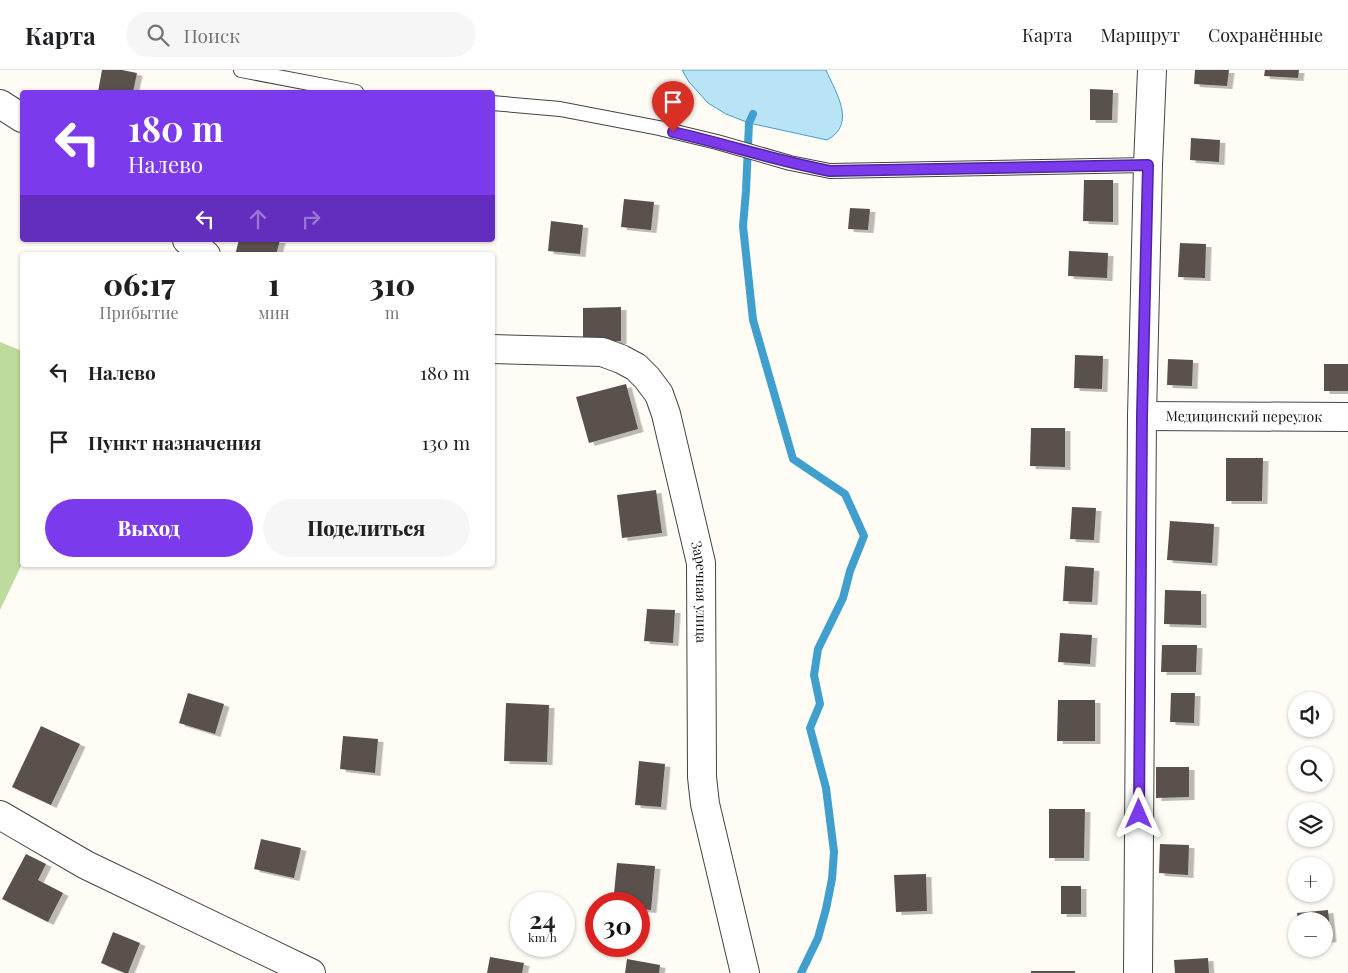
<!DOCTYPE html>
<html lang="ru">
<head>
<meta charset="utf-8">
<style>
  body { margin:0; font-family:"Playfair Display",serif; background:#f6f6f6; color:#202124; height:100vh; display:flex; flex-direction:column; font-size:19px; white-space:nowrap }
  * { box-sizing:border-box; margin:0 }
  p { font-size:16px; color:#757577 }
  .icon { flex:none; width:28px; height:28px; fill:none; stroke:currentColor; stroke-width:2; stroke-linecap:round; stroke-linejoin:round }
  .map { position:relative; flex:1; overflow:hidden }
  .sheet { position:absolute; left:20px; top:182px; width:475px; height:315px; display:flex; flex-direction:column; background:#fff; border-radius:5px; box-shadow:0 1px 4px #0004 }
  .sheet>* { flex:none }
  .banner { position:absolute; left:20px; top:20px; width:475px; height:152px; border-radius:5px; box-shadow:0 1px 4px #0004; background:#7c3aed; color:#fff; overflow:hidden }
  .controls { position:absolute; left:1288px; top:622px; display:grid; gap:10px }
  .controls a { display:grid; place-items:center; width:45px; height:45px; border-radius:50%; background:#fff; box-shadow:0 1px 4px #0004; font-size:25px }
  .speed { position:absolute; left:510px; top:822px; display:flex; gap:10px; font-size:25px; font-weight:700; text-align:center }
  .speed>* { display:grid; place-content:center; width:65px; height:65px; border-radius:50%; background:#fff; box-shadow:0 1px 4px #0004; line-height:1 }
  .speed small { font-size:12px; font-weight:400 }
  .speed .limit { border:8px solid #d22; background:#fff; color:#111 }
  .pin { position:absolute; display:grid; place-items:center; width:42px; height:42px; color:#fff; margin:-51px -21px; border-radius:50% 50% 50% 0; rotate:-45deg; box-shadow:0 0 5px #0007 }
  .pin .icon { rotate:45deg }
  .me { position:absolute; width:55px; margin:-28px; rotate:0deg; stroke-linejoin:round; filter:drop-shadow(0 0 4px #0008) }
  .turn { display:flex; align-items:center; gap:18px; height:105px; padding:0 25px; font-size:22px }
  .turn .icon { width:65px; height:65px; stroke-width:2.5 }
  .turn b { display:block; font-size:35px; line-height:42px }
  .lanes { display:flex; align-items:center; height:48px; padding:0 25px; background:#0003; justify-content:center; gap:25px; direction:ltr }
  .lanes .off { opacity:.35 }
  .eta { display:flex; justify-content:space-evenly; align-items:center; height:85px; text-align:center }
  .eta b { font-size:30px; font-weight:800; line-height:35px }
  .action { display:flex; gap:10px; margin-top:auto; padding:10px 25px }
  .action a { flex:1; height:58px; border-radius:30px; background:#7c3aed; color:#fff; font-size:20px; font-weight:800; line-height:58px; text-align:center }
  .action a+a { background:#f6f6f6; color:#202124 }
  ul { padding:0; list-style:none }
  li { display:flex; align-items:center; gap:15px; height:70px; padding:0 25px }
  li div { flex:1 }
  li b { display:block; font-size:19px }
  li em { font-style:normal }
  header { display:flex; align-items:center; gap:30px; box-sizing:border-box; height:70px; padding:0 25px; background:#fff; border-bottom:1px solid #e0e0e0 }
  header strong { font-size:24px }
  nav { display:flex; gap:28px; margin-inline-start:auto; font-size:18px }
  .search { width:350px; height:45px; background:#f6f6f6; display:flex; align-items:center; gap:12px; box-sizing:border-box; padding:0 18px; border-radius:28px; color:#757577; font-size:19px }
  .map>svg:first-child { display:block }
</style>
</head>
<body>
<header>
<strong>Карта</strong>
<div class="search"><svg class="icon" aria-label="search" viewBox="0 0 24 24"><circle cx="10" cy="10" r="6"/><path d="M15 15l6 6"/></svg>Поиск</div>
<nav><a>Карта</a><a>Маршрут</a><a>Сохранённые</a></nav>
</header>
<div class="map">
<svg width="1348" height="903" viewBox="0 0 1348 903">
  <defs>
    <filter id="shadow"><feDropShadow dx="5.5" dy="3" stdDeviation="0" flood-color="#0004"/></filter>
  </defs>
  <rect width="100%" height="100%" fill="#fffcf5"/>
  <!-- forest -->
  <path fill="#bddb9c" d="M0,272L22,281V346L20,353L22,354V494L0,540Z"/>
  <!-- water -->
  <path fill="#b9e4f6" stroke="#409fcd" d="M682,0H826C836,23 857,54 827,70L749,53L726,44L708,33L689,12Z"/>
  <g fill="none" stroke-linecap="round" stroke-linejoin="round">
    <!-- stream -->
    <path stroke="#409fcd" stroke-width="8" d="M753,44L749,53L746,121L743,156L753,250L793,389L845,424L864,466L850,501L843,528L818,579L814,605L820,634L810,658L826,718L834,782L832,809L826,839L818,868L801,903"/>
  </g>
  <!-- building -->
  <g fill="#5a514d" filter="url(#shadow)">
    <path d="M102,0H122L137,3L133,22H98Z"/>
    <path d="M1195,0H1229L1227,16L1194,14Z"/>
    <path d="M1265,0H1299L1298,8L1264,6Z"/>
    <path d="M1090,19L1113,20L1112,50H1090Z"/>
    <path d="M1191,68L1220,70L1219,92L1190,90Z"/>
    <path d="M1084,110H1113V152L1083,151Z"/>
    <path d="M624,129L654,132L651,160L621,157Z"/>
    <path d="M850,138L870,139L868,160L848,159Z"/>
    <path d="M551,151L583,155L580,184L548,181Z"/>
    <path d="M239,170H280L276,185H235Z"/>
    <path d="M1180,173L1206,174L1205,208L1178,207Z"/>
    <path d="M1069,181L1108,183L1107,208L1068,206Z"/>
    <path d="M621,237V271H583V238Z"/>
    <path d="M1075,285L1103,286L1102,319L1074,318Z"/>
    <path d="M1168,289L1193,290L1192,316L1167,315Z"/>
    <rect x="1324" y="294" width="24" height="27"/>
    <path d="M626,314L638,359L589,373L576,327Z"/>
    <path d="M1031,358H1065V397L1030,396Z"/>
    <path d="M1226,388H1263L1262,431H1226Z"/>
    <path d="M656,420L662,463L622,468L617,425Z"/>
    <path d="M1072,437L1096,438L1094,470L1070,469Z"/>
    <path d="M1170,451L1214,454L1212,493L1167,490Z"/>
    <path d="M1065,496L1094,498L1092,532L1063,531Z"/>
    <path d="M1165,520L1201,521V555L1164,554Z"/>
    <path d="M647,539L675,540L673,573L644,571Z"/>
    <path d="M1060,563L1092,565L1090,594L1058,592Z"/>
    <path d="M1162,575H1197L1196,602H1161Z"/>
    <path d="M188,623L224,634L215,664L179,653Z"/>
    <path d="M1171,623H1195L1194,653L1170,652Z"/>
    <path d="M1058,630H1095V671H1057Z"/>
    <path d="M506,633L549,635L547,692L504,691Z"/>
    <path d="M41,656L80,674L51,735L12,717Z"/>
    <path d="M343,666L378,669L375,703L340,699Z"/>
    <path d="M639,691L665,694L661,737L635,735Z"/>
    <path d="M1156,697H1189V727L1156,728Z"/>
    <path d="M1049,739H1085L1084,788H1049Z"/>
    <path d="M261,769L301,778L294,808L254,799Z"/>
    <path d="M1160,774L1189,775L1188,805L1159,803Z"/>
    <path d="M26,784L46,794L38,810L63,823L48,852L2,829Z"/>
    <path d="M617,793L655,796L651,840L639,839V834H613Z"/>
    <path d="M926,804L927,841L896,842L894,805Z"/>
    <rect x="1061" y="816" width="20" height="28"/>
    <path d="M1328,840L1331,869L1324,870V851H1298L1297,843Z"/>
    <path d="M113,862L140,873L128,903H125L101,893Z"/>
    <path d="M490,887L524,893L522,903H487Z"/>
    <path d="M1208,888L1209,903H1175L1174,890Z"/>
    <path d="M627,889L660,895L659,903H625Z"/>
    <rect x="1031" y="901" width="44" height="2"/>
  </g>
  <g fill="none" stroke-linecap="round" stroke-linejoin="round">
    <defs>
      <g id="service">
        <path d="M241,0L356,22"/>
        <path d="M492,33L560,39L659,58L717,72L790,93L830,101L1148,95"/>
      </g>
      <g id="minor">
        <path d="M0,34L22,48"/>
        <path d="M187,170L206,185"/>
        <path id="s1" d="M492,279L602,282L621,289L636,297L647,308L659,324L666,344L701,493L702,707L705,734L745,903"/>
        <path id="s2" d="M1142,346L1348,347"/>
        <path d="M0,745L86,795L311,903"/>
        <path d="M1138,903L1142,346L1148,95L1152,0"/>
      </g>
    </defs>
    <!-- service casing -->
    <use href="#service" stroke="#444" stroke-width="16"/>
    <!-- minor casing -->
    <use href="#minor" stroke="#444" stroke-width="30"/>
    <!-- service -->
    <use href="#service" stroke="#fff" stroke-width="14"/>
    <!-- minor -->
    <use href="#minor" stroke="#fff" stroke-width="28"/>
  </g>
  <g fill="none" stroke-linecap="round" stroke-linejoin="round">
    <defs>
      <path id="route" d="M673,62C726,74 777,91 830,101L1148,95L1142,346L1139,744"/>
    </defs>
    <!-- route casing -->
    <use href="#route" stroke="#51269a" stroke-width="12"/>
    <!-- route -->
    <use href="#route" stroke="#7c3aed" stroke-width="9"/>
  </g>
  <g text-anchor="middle" stroke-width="5" stroke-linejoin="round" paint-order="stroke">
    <!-- street labels -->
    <g font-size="14" fill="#111" stroke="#fff">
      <text dy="5" stroke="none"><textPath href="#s2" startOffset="102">Медицинский переулок</textPath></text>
      <text dy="5" stroke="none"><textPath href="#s1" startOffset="386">Заречная улица</textPath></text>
    </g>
  </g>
</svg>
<div class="controls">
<a><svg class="icon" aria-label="sound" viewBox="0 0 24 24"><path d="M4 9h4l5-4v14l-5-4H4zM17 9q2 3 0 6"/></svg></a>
<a><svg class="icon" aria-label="search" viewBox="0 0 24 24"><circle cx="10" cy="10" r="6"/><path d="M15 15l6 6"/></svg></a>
<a><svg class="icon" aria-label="layers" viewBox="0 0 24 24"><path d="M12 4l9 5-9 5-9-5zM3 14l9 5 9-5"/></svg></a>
<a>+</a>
<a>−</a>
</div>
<div class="speed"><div>24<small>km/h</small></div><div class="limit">30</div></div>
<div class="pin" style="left:673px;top:62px;background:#d93025"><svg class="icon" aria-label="arrive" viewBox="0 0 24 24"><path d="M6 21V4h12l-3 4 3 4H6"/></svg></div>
<svg class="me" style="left:1139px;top:744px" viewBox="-20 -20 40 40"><path d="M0-17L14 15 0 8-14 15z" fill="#7c3aed" stroke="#fff" stroke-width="4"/></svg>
<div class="banner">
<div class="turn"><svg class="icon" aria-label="left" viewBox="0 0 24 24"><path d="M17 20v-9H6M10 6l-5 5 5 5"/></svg><div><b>180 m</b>Налево</div></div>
<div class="lanes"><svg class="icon" aria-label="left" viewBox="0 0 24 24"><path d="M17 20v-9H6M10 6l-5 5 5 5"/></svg><svg class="icon off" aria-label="ahead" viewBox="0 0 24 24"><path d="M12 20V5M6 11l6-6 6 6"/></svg><svg class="icon off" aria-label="right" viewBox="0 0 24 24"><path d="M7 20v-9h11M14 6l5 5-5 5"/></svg></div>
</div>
<section class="sheet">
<div class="eta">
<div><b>06:17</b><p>Прибытие</p></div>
<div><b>1</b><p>мин</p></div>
<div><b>310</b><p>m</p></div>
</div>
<ul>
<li><svg class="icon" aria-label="left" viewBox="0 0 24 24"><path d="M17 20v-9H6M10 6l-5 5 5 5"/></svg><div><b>Налево</b></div><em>180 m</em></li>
<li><svg class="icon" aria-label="arrive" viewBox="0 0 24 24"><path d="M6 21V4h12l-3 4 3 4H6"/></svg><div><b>Пункт назначения</b></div><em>130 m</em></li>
</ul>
<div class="action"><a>Выход</a><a>Поделиться</a></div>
</section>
</div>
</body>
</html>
